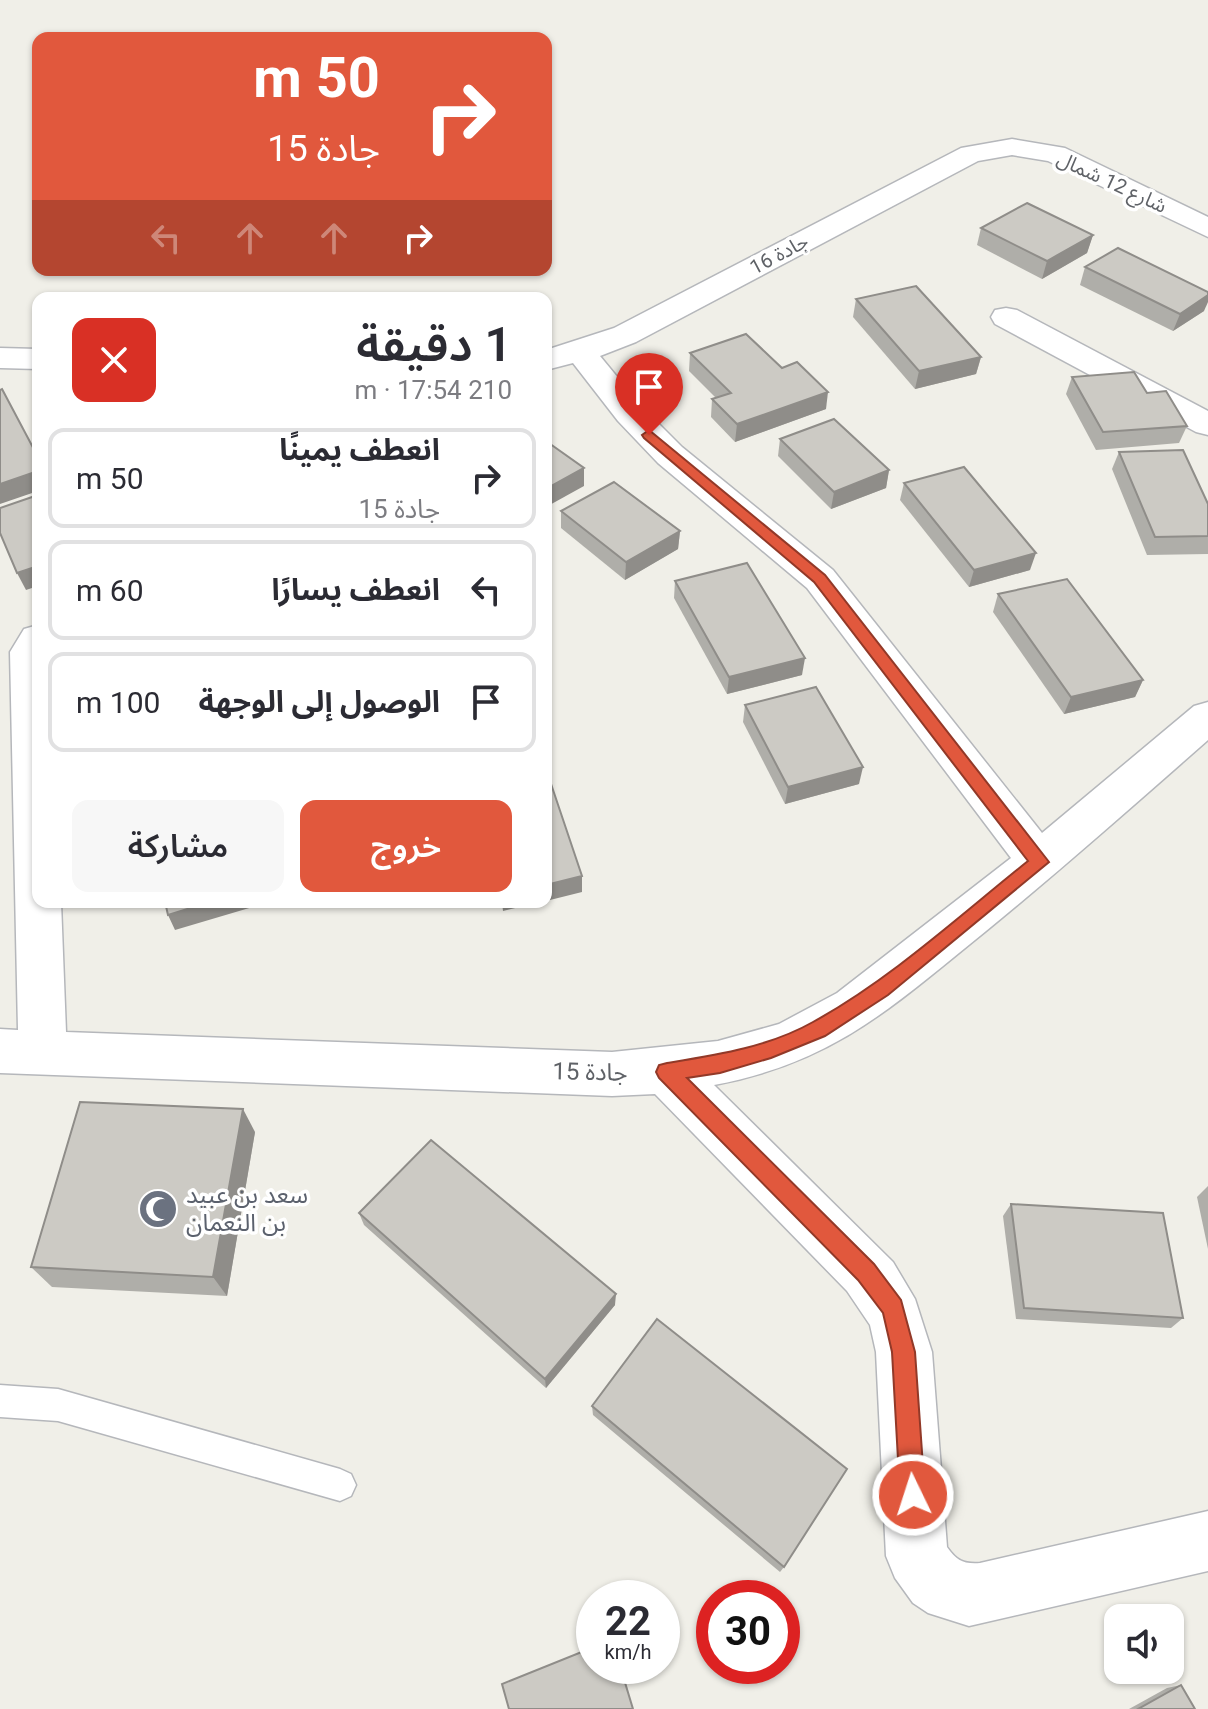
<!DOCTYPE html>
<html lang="ar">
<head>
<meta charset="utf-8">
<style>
  body { margin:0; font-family:Roboto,"Noto Sans Arabic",sans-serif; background:#f7f7f7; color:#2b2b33; direction:rtl; height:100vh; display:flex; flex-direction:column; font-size:30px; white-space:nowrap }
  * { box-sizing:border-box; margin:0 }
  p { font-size:26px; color:#7c7c81 }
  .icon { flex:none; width:44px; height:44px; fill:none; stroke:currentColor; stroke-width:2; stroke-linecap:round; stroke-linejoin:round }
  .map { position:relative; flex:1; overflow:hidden; direction:ltr }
  .side { position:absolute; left:32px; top:292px; width:520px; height:616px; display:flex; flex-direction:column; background:#fff; border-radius:16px; box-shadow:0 2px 6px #0004; direction:rtl }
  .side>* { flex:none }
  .banner { position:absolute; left:32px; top:32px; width:520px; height:244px; border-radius:16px; box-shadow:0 2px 6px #0004; direction:rtl; background:#e1583d; color:#fff; overflow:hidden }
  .fabs { position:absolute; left:1104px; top:1604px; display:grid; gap:16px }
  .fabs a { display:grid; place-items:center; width:80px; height:80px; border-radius:16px; background:#fff; box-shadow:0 2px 6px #0004; font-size:40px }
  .speed { position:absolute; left:576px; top:1580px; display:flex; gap:16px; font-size:40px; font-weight:700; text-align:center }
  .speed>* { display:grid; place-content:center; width:104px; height:104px; border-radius:50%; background:#fff; box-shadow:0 2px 6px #0004; line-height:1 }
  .speed small { font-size:20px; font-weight:400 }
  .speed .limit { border:12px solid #d22; background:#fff; color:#111 }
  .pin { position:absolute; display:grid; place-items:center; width:68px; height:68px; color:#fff; margin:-82px -34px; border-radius:50% 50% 50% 0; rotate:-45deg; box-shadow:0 0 8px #0007 }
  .pin .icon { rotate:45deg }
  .me { position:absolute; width:88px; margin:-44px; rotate:356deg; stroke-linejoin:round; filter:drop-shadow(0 0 6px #0008) }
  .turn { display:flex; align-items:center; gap:28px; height:168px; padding:0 40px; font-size:36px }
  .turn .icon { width:104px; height:104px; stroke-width:2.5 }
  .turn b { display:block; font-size:56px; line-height:68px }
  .lanes { display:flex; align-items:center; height:76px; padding:0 40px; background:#0003; justify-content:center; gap:40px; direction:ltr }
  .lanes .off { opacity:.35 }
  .round { display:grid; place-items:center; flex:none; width:84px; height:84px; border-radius:16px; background:#f7f7f7 }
  .head { display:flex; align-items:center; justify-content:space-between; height:136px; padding:0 40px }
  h1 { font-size:48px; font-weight:600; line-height:60px }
  .primary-button { display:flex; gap:16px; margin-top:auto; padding:16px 40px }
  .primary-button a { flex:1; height:92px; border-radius:16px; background:#e1583d; color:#fff; font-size:32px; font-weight:600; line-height:92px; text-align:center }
  .primary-button a+a { background:#f7f7f7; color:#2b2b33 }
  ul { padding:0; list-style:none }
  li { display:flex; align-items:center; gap:24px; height:100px; margin:0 16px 12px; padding:0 24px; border:4px solid #e1e1e2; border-radius:16px }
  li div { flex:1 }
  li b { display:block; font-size:30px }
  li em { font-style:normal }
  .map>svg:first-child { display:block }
</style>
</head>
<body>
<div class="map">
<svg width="1208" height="1709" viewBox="0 0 1208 1709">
  <rect width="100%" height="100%" fill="#f0efe8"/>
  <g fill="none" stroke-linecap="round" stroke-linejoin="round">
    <defs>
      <path id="lane" d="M0,1385L58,1389L340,1469L351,1474L356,1485L351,1496L340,1501L58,1421L0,1417Z"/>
      <g id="street">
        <path d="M1012,139L1065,148L1208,217V237L1048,161L1012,155L978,161L636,342L600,356L642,407L682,447L833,570L1042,833L1194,706L1208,702V740C1134,805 1062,869 986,931C894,1005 836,1062 714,1085L893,1262L915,1299L932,1352L947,1547C957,1561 963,1564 980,1563L1208,1511V1571L969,1626L928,1613L913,1603L895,1578L886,1556L876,1352L870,1325L847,1291L655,1094L612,1096L0,1073V1029L18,1030L10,652L24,629L38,625V902H61L66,1032L612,1052L718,1041L779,1024L837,993L1011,858L807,588L658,463L618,421L573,363L546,370V350L614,328L961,148Z"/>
        <path d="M1006,308L1017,310L1208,411V435L1196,432L995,324L991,317L995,310Z"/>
        <path d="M0,348L38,349V369L0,368Z"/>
      </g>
    </defs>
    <!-- lane casing -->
    <use href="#lane" stroke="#b5b7bb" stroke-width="3"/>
    <!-- street casing -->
    <use href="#street" stroke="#b5b7bb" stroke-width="3"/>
    <!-- lane -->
    <use href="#lane" fill="#fff" fill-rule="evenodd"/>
    <!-- street -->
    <use href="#street" fill="#fff" fill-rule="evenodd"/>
  </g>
  <!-- wall -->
  <g fill="#afaea9">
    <path d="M981,228L1093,235L1087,253L1042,279L977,245Z"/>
    <path d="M1085,267L1204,311L1173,331L1080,285Z"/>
    <path d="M856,299L981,357L976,374L915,389L853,317Z"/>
    <path d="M690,353L826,409L735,442L711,417L712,399L716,398L689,371Z"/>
    <path d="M1072,377L1147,393L1187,426L1179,443L1096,450L1066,394Z"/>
    <path d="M780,439L889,470L886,488L831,509L778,456Z"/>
    <path d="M1119,452L1208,504V554L1147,555L1112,469Z"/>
    <path d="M904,483L1030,570L969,587L900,500Z"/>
    <path d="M561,511L680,531L678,549L625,580L561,528Z"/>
    <path d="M675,581L802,675L727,694L674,598Z"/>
    <path d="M998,594L1143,680L1135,697L1064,714L993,612Z"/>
    <path d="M745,705L859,784L785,804L743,722Z"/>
    <path d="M255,1132L227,1296L52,1287L31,1267Z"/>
    <path d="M1208,1186V1249L1197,1197Z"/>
    <path d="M1011,1204L1183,1318L1171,1328L1016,1319L1003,1216Z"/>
    <path d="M359,1213L615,1305L546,1388L364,1225Z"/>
    <path d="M592,1406L784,1567L780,1572L593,1415Z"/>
    <path d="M1181,1685L1195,1709H1129L1167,1688Z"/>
  </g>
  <!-- shaded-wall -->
  <g fill="#8f8d89">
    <path d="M1093,235L1087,253L1042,279L1047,261Z"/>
    <path d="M1208,295V302L1204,311L1173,331L1180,314Z"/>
    <path d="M981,357L976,374L915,389L919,371Z"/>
    <path d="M828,392L826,409L735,442L737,424Z"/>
    <path d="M584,468V486L546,507V489Z"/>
    <path d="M889,470L886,488L831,509L834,492Z"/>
    <path d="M38,471V491L0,504V484Z"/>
    <path d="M680,531L678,549L625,580L626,562Z"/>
    <path d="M1036,553L1030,570L969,587L974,570Z"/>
    <path d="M38,566V586L26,590L17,573Z"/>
    <path d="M805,658L802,675L727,694L729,677Z"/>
    <path d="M1143,680L1135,697L1064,714L1071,697Z"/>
    <path d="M863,767L859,784L785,804L788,787Z"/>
    <path d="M582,876V892L546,901V885Z"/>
    <path d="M210,902H263V904L175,930L168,915Z"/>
    <path d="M502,902H540L503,911Z"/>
    <path d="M243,1109L255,1132L227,1296L213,1277Z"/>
    <path d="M616,1294L615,1305L546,1388L545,1379Z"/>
  </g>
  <!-- building -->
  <g fill="#cccac4" stroke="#8f8d89" stroke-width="2">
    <path d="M1027,203L1093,235L1047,261L981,228Z"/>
    <path d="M1118,248L1208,292V295L1180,314L1085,267Z"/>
    <path d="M916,286L981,357L919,371L856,299Z"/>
    <path d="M746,334L782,368L797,362L828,392L737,424L712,399L731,393L690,353Z"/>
    <path d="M1134,372L1147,393L1166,391L1187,426L1103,432L1072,377Z"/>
    <path d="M2,389L38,457V471L0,484V390Z"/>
    <path d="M834,419L889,470L834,492L780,439Z"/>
    <path d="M546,441L584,468L546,489Z"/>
    <path d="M1183,450L1208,504V536L1155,537L1119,452Z"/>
    <path d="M964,467L1036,553L974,570L904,483Z"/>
    <path d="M614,482L680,531L626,562L561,511Z"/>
    <path d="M38,495V566L17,573L0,533V508Z"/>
    <path d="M747,563L805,658L729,677L675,581Z"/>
    <path d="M1067,579L1143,680L1071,697L998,594Z"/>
    <path d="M816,687L863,767L788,787L745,705Z"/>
    <path d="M546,769L582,876L546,885Z"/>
    <path d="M165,902H210L168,915Z"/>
    <path d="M80,1102L243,1109L213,1277L31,1267Z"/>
    <path d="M431,1140L616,1294L545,1379L359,1213Z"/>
    <path d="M1011,1204L1163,1213L1183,1318L1024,1308Z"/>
    <path d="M657,1319L847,1469L784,1567L592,1406Z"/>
    <path d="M594,1647V1666H620L633,1709H509L502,1684Z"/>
    <path d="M1181,1685L1195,1709H1138Z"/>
  </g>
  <!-- route -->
  <path fill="#e1583d" stroke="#923928" stroke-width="2" d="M649,430L825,575L1049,862L888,995L825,1036L771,1058L720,1073L687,1078L874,1264L901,1300L915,1352L925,1495L921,1504L913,1508L904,1504L900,1495L892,1352L883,1313L858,1280L659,1078L656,1072L659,1065L667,1063C716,1055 769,1047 813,1022C891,979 959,916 1028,861L814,582L644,438L642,435Z"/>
  <!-- icons -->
  <defs>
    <symbol id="mosque-disc" viewBox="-11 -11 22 22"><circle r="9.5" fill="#6b7280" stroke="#fff"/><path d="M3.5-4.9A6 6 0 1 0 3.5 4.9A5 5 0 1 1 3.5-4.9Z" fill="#fff"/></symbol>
  </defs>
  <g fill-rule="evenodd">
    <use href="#mosque-disc" x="136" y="1187" width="44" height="44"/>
  </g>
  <g text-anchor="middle" stroke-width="7" stroke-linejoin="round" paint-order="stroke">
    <!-- far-street labels -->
    <g font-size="20" fill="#5f6267" stroke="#fff">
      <text transform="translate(1112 182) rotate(25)" y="7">شارع 12 شمال</text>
      <text transform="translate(779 254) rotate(-28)" y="7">جادة 16</text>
    </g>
    <!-- street labels -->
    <g font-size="24" fill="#5f6267" stroke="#fff">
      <text transform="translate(590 1072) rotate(1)" y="8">جادة 15</text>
    </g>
    <!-- worship labels -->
    <g font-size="24" fill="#5b616d" stroke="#fff" text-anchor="start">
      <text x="186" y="1203">سعد بن عبيد<tspan x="186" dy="28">بن النعمان</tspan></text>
    </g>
  </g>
</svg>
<div class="fabs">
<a><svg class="icon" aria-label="sound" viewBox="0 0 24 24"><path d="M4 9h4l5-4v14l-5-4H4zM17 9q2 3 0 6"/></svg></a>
</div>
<div class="speed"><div>22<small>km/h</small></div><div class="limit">30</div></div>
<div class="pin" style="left:649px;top:435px;background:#d93025"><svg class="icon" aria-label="arrive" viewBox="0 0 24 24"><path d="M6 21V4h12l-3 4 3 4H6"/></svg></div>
<svg class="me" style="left:913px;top:1495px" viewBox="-20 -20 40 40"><circle r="17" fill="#e1583d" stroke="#fff" stroke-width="3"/><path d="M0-11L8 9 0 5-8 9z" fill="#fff"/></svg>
<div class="banner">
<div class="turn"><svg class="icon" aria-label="right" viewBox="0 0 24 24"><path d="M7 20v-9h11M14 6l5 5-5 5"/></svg><div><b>50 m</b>جادة 15</div></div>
<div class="lanes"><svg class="icon off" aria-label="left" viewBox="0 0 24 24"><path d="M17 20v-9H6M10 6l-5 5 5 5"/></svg><svg class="icon off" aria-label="ahead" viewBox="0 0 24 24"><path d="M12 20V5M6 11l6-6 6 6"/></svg><svg class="icon off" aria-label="ahead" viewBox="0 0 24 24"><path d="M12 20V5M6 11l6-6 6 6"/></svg><svg class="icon" aria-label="right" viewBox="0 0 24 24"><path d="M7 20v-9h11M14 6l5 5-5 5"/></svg></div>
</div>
<section class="side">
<div class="head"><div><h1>1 دقيقة</h1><p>210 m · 17:54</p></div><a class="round" style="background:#d93025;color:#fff"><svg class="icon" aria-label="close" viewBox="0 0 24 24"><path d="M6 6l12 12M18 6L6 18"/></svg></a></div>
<ul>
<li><svg class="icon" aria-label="right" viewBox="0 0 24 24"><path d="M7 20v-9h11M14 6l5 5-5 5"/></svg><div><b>انعطف يمينًا</b><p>جادة 15</p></div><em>50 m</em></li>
<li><svg class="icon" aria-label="left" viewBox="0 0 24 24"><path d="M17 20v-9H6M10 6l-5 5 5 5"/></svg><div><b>انعطف يسارًا</b></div><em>60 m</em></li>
<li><svg class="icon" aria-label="arrive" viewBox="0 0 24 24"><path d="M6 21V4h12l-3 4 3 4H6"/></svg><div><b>الوصول إلى الوجهة</b></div><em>100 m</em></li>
</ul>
<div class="primary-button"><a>خروج</a><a>مشاركة</a></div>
</section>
</div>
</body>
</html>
